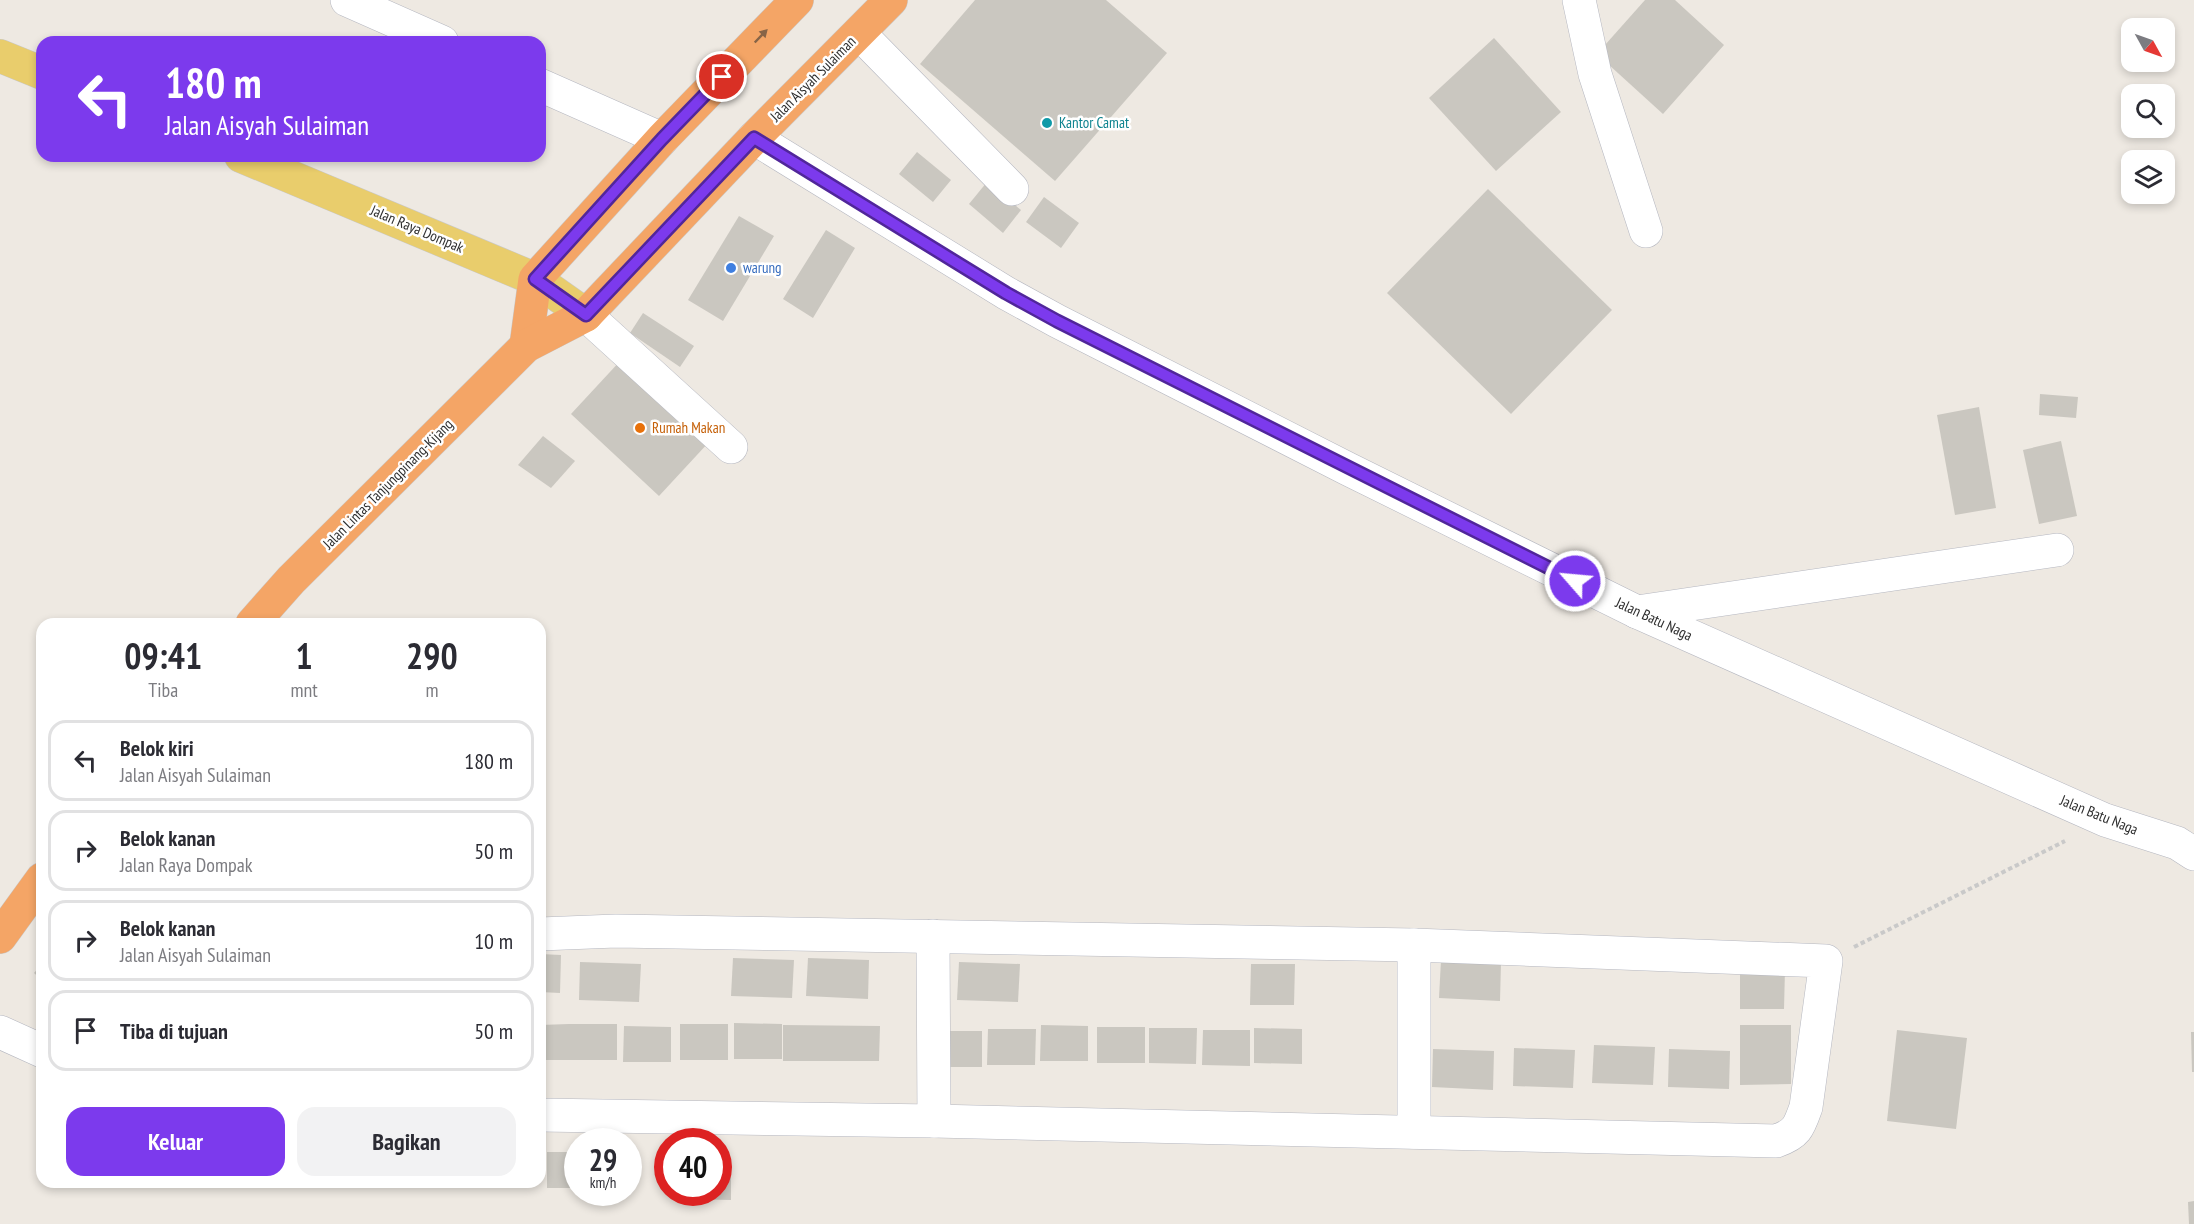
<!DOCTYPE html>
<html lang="id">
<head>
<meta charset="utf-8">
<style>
  body { margin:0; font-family:"PT Sans Narrow",sans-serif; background:#f2f2f3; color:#2b2b33; height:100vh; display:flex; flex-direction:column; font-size:22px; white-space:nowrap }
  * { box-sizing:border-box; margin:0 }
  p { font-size:20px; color:#7c7c81 }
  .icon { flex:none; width:33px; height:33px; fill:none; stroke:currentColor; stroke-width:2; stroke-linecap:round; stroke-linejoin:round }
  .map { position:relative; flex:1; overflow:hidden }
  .details { position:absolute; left:36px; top:618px; width:510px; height:570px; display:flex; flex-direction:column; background:#fff; border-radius:18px; box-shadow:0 3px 9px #0003 }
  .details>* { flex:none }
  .guide { position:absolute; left:36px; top:36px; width:510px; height:126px; border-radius:18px; box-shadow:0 3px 9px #0003; background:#7c3aed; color:#fff; overflow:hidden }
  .needle { width:39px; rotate:130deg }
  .controls { position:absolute; left:2121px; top:18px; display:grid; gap:12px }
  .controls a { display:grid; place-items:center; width:54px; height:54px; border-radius:12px; background:#fff; box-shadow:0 3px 9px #0003; font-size:30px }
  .speed { position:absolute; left:564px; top:1128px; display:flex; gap:12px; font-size:30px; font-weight:700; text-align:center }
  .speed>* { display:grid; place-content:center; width:78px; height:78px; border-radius:50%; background:#fff; box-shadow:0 3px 9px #0003; line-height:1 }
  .speed small { font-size:15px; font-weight:400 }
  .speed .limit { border:9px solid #d22; background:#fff; color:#111 }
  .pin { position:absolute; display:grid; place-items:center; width:51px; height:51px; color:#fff; margin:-26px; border:3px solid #fff; border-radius:50%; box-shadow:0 2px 6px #0007 }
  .me { position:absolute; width:66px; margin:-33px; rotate:297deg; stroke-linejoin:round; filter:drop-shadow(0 0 4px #0008) }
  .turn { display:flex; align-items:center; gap:21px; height:126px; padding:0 30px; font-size:27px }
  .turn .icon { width:78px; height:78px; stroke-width:2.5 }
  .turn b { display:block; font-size:42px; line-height:51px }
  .eta { display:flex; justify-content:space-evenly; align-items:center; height:102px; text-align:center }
  .eta b { font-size:36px; font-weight:600; line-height:42px }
  .action { display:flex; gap:12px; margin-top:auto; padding:12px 30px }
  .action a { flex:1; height:69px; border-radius:18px; background:#7c3aed; color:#fff; font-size:24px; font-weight:600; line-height:69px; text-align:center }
  .action a+a { background:#f2f2f3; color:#2b2b33 }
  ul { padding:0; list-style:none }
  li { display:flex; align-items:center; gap:18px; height:81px; margin:0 12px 9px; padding:0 18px; border:3px solid #e1e1e2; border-radius:18px }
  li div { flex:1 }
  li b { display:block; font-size:22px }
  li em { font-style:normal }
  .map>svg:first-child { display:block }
</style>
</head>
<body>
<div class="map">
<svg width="2194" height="1224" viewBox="0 0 2194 1224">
  <rect width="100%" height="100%" fill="#eee9e2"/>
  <!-- building -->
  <g fill="#cac7c0">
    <path d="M975,0H1106L1167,53L1055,181L920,64Z"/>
    <path d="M1645,0H1675L1724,45L1663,114L1597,54Z"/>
    <path d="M1494,38L1561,112L1496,171L1429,98Z"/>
    <path d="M917,152L951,180L933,202L899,174Z"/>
    <path d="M987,182L1021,210L1003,233L969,204Z"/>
    <path d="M1488,189L1612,310L1511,414L1387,293Z"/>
    <path d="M1044,197L1079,223L1061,248L1026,222Z"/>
    <path d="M739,216L774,236L723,321L688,300Z"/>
    <path d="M826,230L855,248L813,318L783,299Z"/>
    <path d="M643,313L694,346L680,367L630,333Z"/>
    <path d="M622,359L709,442L659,496L571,414Z"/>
    <path d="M2040,394L2078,397L2076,418L2039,415Z"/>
    <path d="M1979,407L1996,508L1955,515L1937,415Z"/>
    <path d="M543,436L575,461L551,488L518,465Z"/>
    <path d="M2061,441L2077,516L2039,524L2023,450Z"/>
    <path d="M540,954L561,955L560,993L540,992Z"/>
    <path d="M733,958L794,960L792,998L731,996Z"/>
    <path d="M808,958L869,960L868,999L806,996Z"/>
    <path d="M1441,960L1501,962L1500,1001L1439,998Z"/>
    <path d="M580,962L641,964L639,1002L579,1000Z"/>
    <path d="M959,962L1020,964L1018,1002L957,1000Z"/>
    <path d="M42,964V980L34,973Z"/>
    <path d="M1251,964H1295L1294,1005H1250Z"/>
    <path d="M1740,969H1785L1784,1009H1740Z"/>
    <path d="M734,1023L782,1024V1059H734Z"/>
    <path d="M569,1024H617V1060H540V1025Z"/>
    <rect x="680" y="1024" width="48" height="36"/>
    <path d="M783,1025L880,1026L879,1061H783Z"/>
    <path d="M1041,1025L1088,1026V1061H1040Z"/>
    <path d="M1740,1025H1791V1084L1740,1085Z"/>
    <path d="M624,1026L671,1027V1062H623Z"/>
    <rect x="1097" y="1027" width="48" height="36"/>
    <path d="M1149,1028H1197L1196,1064L1149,1063Z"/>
    <path d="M1254,1028L1302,1029V1064L1254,1063Z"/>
    <path d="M988,1029H1036L1035,1065H987Z"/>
    <path d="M1203,1030H1250V1066L1202,1065Z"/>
    <path d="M1897,1030L1967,1038L1956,1129L1887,1121Z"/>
    <rect x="934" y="1031" width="48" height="36"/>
    <path d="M2191,1032H2194V1072H2192Z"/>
    <path d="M1594,1045L1655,1047L1653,1085L1592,1083Z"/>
    <path d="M1514,1048L1575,1050L1573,1088L1513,1086Z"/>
    <path d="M1433,1049L1494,1051L1493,1090L1432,1087Z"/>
    <path d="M1669,1049L1730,1051L1729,1089L1668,1087Z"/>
    <rect x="547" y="1152" width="31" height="36"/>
    <path d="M718,1164H731V1200L683,1199V1192H718Z"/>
    <rect x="371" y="1182" width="48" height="4"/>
    <rect x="427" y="1182" width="48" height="6"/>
    <path d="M2194,1201V1224H2189L2188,1202Z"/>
  </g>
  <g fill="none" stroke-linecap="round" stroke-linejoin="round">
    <defs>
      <g id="minor">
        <path d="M347,0L442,42"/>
        <path d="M1579,0L1595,74L1646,231"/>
        <path d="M859,33L1012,189"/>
        <path d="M540,85L662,139"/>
        <path d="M754,138L1006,293L1057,321L1348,469L1637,612L2105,820L2177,843L2194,854"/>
        <path d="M586,315L731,447"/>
        <path d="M1637,612L2057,550"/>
        <path d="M540,934L616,931L1414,945L1826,961L1806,1107C1799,1127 1797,1134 1776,1141L934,1121L540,1115"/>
        <path d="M933,936L934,1121"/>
        <path d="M0,1032L42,1051"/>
        <path d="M1414,1132V945"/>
      </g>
      <g id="major">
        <path d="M0,56L42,73"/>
        <path d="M241,156L535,279L586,315"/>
      </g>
      <g id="highway">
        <path d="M526,346L535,279L662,139L797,0"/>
        <path d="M252,624L291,580L526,346L586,315L754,138L891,0"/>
        <path d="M0,937L42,879"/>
      </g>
    </defs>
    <!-- minor casing -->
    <use href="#minor" stroke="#b5b7c0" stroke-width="34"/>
    <!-- major casing -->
    <use href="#major" stroke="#c9c9c9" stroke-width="34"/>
    <!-- highway casing -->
    <use href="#highway" stroke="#c9c9c9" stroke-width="34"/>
    <!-- path -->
    <path stroke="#c9c9c9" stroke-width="4" stroke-dasharray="4.5 3" stroke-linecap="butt" d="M1854,947L2065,841"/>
    <!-- minor -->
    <use href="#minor" stroke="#fff" stroke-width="33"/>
    <!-- major -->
    <use href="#major" stroke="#e9cd6c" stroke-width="33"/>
    <!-- highway -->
    <use href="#highway" stroke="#f4a566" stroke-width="33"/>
  </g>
  <!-- one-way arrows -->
  <defs><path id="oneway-solid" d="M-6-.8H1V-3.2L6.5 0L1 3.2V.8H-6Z" transform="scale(1.5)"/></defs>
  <use fill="#876447" href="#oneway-solid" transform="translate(761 36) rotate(-46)"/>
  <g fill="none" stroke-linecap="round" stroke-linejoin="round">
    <defs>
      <path id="route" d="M722,77L662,139L535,279L586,315L754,138L1006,293L1057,321L1575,581"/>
    </defs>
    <!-- route casing -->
    <use href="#route" stroke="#51269a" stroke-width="15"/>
    <!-- route -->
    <use href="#route" stroke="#7c3aed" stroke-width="10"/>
  </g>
  <!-- markers -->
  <circle fill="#0f9aa8" stroke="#fff" stroke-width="2" cx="1047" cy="123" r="6"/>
  <circle fill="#3f7fe0" stroke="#fff" stroke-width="2" cx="731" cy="268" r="6"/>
  <circle fill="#e8710a" stroke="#fff" stroke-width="2" cx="640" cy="428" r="6"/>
  <g text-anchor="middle" stroke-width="5" stroke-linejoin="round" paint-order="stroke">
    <!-- street labels -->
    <g font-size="15" fill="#2e2e2e" stroke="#fff">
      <text transform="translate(813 79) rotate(-45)" y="5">Jalan Aisyah Sulaiman</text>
      <text transform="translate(417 229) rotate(23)" y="5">Jalan Raya Dompak</text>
      <text transform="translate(388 484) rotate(-45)" y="5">Jalan Lintas Tanjungpinang-Kijang</text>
      <text transform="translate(1654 619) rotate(25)" y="5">Jalan Batu Naga</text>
      <text transform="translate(2099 815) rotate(22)" y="5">Jalan Batu Naga</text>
    </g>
    <!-- culture labels -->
    <g font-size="15" fill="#0d838f" stroke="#fff" text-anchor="start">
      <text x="1059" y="128">Kantor Camat</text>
    </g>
    <!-- shop labels -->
    <g font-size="15" fill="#366cbe" stroke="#fff" text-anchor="start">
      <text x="743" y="273">warung</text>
    </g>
    <!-- food labels -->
    <g font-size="15" fill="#c56008" stroke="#fff" text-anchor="start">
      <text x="652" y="433">Rumah Makan</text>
    </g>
  </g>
</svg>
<div class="controls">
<a><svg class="needle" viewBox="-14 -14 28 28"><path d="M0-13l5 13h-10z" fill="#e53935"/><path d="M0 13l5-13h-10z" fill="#7c7c81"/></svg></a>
<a><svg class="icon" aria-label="search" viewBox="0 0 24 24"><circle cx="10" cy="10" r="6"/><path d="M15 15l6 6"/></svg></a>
<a><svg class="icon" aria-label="layers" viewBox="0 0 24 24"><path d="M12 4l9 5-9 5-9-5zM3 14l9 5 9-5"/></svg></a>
</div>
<div class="speed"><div>29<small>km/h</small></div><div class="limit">40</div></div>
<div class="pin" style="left:722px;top:77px;background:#d93025"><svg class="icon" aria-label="arrive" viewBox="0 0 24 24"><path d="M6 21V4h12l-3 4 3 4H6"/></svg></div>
<svg class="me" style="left:1575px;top:581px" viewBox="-20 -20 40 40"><circle r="17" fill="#7c3aed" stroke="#fff" stroke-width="3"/><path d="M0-11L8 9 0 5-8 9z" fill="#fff"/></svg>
<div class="guide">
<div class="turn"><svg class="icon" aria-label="left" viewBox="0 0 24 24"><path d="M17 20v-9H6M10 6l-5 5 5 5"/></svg><div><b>180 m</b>Jalan Aisyah Sulaiman</div></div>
</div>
<section class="details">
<div class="eta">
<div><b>09:41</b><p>Tiba</p></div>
<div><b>1</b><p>mnt</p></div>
<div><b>290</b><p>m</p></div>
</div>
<ul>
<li><svg class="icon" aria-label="left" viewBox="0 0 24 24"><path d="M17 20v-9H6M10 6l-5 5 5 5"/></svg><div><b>Belok kiri</b><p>Jalan Aisyah Sulaiman</p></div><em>180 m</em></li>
<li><svg class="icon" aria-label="right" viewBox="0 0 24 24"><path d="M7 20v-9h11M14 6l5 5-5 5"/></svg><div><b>Belok kanan</b><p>Jalan Raya Dompak</p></div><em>50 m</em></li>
<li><svg class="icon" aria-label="right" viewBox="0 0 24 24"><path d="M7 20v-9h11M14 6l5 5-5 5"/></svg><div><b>Belok kanan</b><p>Jalan Aisyah Sulaiman</p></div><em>10 m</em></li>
<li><svg class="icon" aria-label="arrive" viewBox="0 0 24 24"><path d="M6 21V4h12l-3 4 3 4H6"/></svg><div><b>Tiba di tujuan</b></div><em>50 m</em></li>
</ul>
<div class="action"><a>Keluar</a><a>Bagikan</a></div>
</section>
</div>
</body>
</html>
